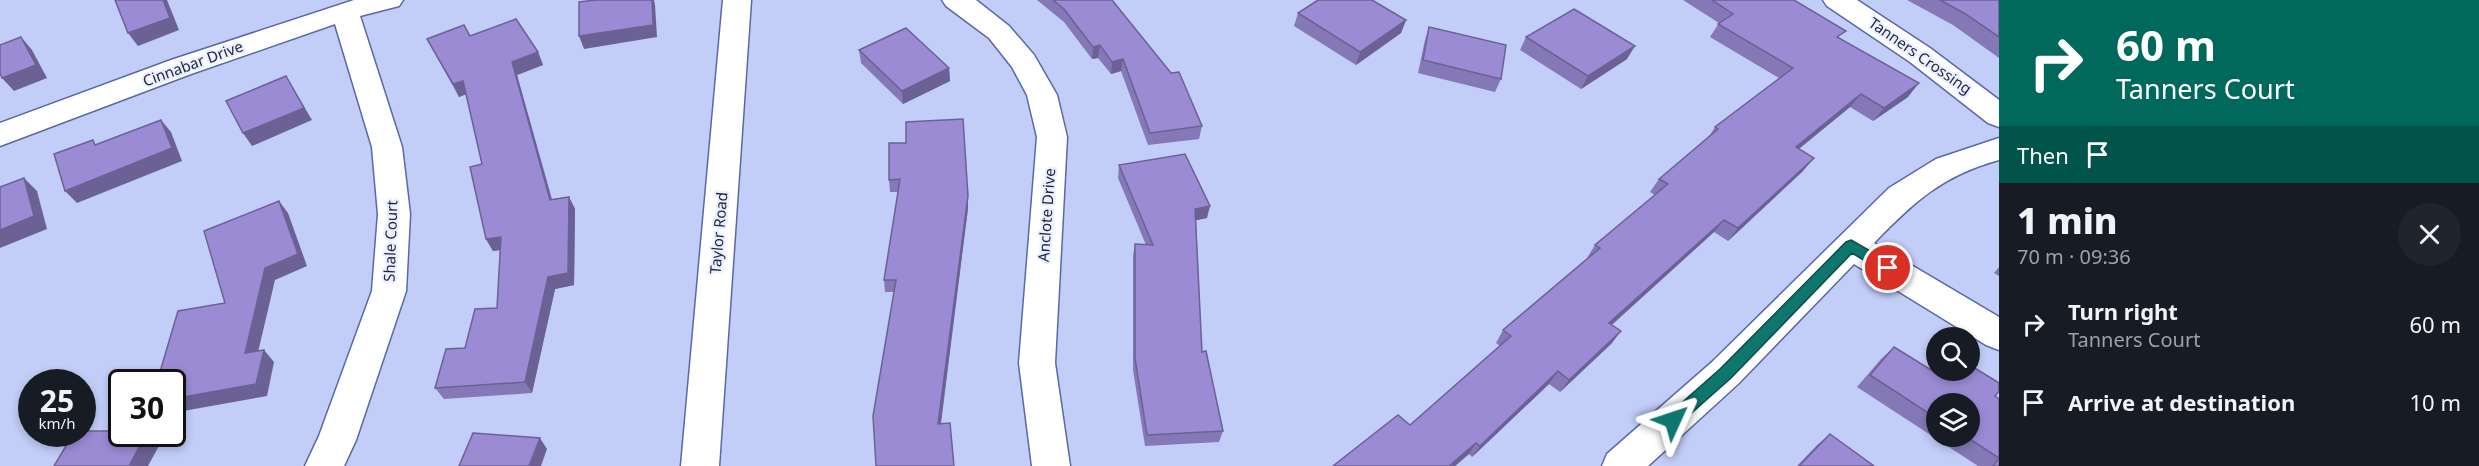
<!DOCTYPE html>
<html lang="en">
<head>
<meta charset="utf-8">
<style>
  body { margin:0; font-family:"Noto Sans",sans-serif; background:#20242c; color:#f1f3f6; height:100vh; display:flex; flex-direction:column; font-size:22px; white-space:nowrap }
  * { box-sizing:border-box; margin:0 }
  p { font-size:20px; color:#9ea1a6 }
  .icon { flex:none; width:33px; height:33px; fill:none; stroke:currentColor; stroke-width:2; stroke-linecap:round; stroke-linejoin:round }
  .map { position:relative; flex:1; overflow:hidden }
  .details { display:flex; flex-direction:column; background:#171b24; width:480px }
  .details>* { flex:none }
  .guide { background:#00695c; color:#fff; overflow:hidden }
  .buttons { position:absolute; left:1926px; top:327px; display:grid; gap:12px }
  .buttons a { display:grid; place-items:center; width:54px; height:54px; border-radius:50%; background:#171b24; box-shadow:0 3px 9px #0003; font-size:30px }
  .speed { position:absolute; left:18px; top:369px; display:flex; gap:12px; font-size:30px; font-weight:700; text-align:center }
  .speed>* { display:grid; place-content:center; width:78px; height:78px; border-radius:50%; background:#171b24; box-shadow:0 3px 9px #0003; line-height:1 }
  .speed small { font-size:15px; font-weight:400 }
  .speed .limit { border:3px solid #111; border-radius:9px; background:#fff; color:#111 }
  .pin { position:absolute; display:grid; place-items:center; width:51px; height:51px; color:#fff; margin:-26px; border:3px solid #fff; border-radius:50%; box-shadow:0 2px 6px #0007 }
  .me { position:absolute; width:66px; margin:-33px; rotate:48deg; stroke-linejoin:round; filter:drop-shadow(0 0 4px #0008) }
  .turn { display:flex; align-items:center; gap:21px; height:126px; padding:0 18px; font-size:27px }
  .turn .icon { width:78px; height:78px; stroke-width:2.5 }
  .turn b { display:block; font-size:42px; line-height:51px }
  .then { display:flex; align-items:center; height:57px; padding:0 18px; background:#0003; gap:12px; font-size:22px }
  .round { display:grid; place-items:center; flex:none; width:63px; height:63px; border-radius:32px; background:#20242c }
  .overview { display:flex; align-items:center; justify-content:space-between; height:102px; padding:0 18px }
  h1 { font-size:36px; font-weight:800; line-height:45px }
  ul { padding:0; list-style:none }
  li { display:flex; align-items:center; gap:18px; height:78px; padding:0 18px }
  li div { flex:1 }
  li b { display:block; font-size:22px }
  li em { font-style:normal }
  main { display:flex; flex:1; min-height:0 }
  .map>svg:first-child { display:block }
</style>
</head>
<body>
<main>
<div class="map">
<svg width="1999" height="466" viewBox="0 0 1999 466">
  <rect width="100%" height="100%" fill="#c2cdf8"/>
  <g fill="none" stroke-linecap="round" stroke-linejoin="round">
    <defs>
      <g id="minor">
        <path d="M354,0H403L399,6L360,16L402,147L410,214L406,291L356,440L344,466H305L319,436L372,291L378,214L372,147L335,24L191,74L0,146V123L171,60Z"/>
        <path d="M723,0H751L719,466H681Z"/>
        <path d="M942,0H976L1009,26L1034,55L1057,95L1067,137L1055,363L1070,466H1032L1019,363L1037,137L1027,95L1012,67L989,38L946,6Z"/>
        <path d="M1823,0H1857L1930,48L1999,100V127L1988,123L1910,62L1827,6Z"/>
        <path d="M1999,138V160C1941,176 1914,202 1874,243L1999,317V350L1986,345L1854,264L1738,384L1648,466H1602L1607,454L1712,362L1889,188L1936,159Z"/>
      </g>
    </defs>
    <!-- minor casing -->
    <use href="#minor" stroke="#5a68a7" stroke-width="3"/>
    <!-- minor -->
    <use href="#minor" fill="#fff" fill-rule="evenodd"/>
  </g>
  <!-- wall -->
  <g fill="#8578b7" fill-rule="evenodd">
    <path d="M1037,0H1112L1202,126L1199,139L1148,145L1121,71L1111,74L1098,58L1092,59L1064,22Z"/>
    <path d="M1683,0H1794L1840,38L1908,97L1873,121L1850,107L1799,149L1803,171L1728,241L1714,232L1612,325V343L1560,392L1549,384L1472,457L1469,454L1455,466H1333L1410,425L1500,346L1496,343L1503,330L1588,259L1587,258L1595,245L1655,195L1650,192L1659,179L1708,138L1715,127L1779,78L1710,37L1719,23Z"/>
    <path d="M1907,0H1999V58L1953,25Z"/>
    <path d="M1298,13L1406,20L1401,33L1356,65L1294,26Z"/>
    <path d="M1429,27L1501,79L1495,92L1418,73L1425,40Z"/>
    <path d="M1526,37L1627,59L1581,89L1520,50Z"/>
    <path d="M427,39L538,52L543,65L517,75L552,199L569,197L575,209L574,285L555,289L532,393L444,399L435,388L465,348L497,308L500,250L493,251L486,239L482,164L466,94L459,97Z"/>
    <path d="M859,50L949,68L950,81L903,104L861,63Z"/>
    <path d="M889,143L968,208L941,424L954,466L894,292H885L884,280L898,192H890L889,180Z"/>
    <path d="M1119,165L1207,218L1196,220L1202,352L1223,431L1219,442L1145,446L1133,370V256L1135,244L1146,245L1118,178Z"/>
    <path d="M1999,267V276L1994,273Z"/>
    <path d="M1894,347L1941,376L1945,370H1970L1995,396L1999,466H1978L1857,387L1881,359ZM1936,404L1970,436H1936Z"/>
    <path d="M1830,434L1874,466H1797L1817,445Z"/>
  </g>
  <!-- shaded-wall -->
  <g fill="#6c6195">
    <path d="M163,0H167L179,30L138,46L128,33Z"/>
    <path d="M652,0H654L655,5L657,37L584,49L579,36Z"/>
    <path d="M1406,20L1401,33L1356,65L1360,52Z"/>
    <path d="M21,37L32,50L47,78L14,91L2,78Z"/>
    <path d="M1100,45L1098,58L1092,59L1093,47Z"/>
    <path d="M1635,46L1627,59L1581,89L1588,76Z"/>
    <path d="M538,52L543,65L517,75L555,212L550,200L512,62Z"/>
    <path d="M1123,59L1121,71L1111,74L1112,62Z"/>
    <path d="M949,68L950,81L903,104L902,91Z"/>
    <path d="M286,76L312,120L252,146L243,133Z"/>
    <path d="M463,81L469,93L459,97L453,84Z"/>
    <path d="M1919,83L1908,97L1873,121L1884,108Z"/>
    <path d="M1861,94L1850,107L1785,160L1796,147Z"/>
    <path d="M161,120L171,132L182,161L77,203L65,191Z"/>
    <path d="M1814,158L1803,171L1728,241L1738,228Z"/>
    <path d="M24,178L37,191L47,229L0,248V230Z"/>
    <path d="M968,196V208L939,436L938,424Z"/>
    <path d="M569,197L575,209L574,285L555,289L532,393L525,382L548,277Z"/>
    <path d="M279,201L288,213L307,266L275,280L255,365L245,353Z"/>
    <path d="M1210,206L1207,218L1193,221L1195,209Z"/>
    <path d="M1724,220L1714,232L1600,335L1609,323Z"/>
    <path d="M501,237L508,249L493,251L486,239Z"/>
    <path d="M1621,331L1612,343L1560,392L1569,380Z"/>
    <path d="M264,350L274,362L267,396L172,413V399Z"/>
    <path d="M1558,371L1549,384L1472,457L1480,446Z"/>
    <path d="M146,434H151L161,442L148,466H129Z"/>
    <path d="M540,438L547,449L541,466H529Z"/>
    <path d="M1476,443L1469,454L1455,466H1449Z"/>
  </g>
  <!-- building -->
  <g fill="#9b8bd5" stroke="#6c6195" stroke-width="1.5">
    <path d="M115,0H163L170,18L128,33Z"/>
    <path d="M596,0H652L653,25L579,36V2Z"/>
    <path d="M1053,0H1112L1171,73L1179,72L1202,126L1150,133L1123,59L1112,62L1100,45L1093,47L1064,9Z"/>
    <path d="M1318,0H1372L1406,20L1360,52L1298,13Z"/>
    <path d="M1712,0H1794L1846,31L1837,37L1919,83L1884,108L1861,94L1796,147L1814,158L1738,228L1724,220L1609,323L1621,331L1569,380L1558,371L1480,446L1476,443L1449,466H1333L1398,415L1410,425L1511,336L1503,330L1600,248L1595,245L1668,184L1659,179L1718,129L1715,127L1793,68L1718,24L1733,14Z"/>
    <path d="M1940,0H1999V37L1964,13Z"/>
    <path d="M1574,9L1635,46L1588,76L1526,37Z"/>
    <path d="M516,19L538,52L512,62L550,200L569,197L568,273L548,277L525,382L435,388L446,349L465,348L475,309L497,308L501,237L486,239L470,167L482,164L463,81L453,84L427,39L464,25L470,36Z"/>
    <path d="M1429,27L1506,45L1501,79L1423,60Z"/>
    <path d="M906,28L949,68L902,91L859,50Z"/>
    <path d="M21,37L36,65L2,78L0,73V45Z"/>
    <path d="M286,76L304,108L243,133L226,101Z"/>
    <path d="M963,119L968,196L938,424L950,423L954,466H876L873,416L896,280H884L900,179L889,180V143H906V122Z"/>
    <path d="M161,120L172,148L65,191L54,154L93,140L95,145Z"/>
    <path d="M1185,154L1210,206L1195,209L1202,352L1206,351L1223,431L1147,435L1135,358V244L1153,245L1119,165Z"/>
    <path d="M24,178L34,216L0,230V187Z"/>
    <path d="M279,201L298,254L265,268L245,353L264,350L256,384L172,399V382H157L178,311L225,303L204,231Z"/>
    <path d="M1894,347L1944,378L1950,370H1970V365L1999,383V391L1995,396L1999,399V466H1993L1999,458L1965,436H1970V404H1936V418L1870,375Z"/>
    <path d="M82,431H122V434H146L129,466H54L73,434H82Z"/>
    <path d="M473,433L540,438L529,466H459Z"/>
    <path d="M1830,434L1874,466H1799Z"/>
  </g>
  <!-- route -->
  <path fill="#0f766e" stroke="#0a4d48" stroke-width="1.5" d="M1851,240L1893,264L1895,268L1893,272H1883L1852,253L1731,378L1679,424L1673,426L1668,424L1666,420L1668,415L1720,369L1846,242Z"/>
  <g text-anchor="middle" stroke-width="4.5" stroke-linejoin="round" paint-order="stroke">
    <!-- street labels -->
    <g font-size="15" fill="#1d233e" stroke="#ebeffe">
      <text transform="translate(1920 56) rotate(35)" y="5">Tanners Crossing</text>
      <text transform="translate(193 64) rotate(-20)" y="5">Cinnabar Drive</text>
      <text transform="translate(1047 215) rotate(-86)" y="5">Anclote Drive</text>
      <text transform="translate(719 233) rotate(-85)" y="5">Taylor Road</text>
      <text transform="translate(391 241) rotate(-88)" y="5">Shale Court</text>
    </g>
  </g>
</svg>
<div class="buttons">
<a><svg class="icon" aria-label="search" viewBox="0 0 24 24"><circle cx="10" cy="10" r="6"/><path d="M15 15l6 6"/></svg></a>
<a><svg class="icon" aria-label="layers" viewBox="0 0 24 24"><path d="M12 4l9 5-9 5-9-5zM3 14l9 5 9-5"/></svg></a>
</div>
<div class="speed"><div>25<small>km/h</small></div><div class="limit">30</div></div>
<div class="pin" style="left:1888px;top:268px;background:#d93025"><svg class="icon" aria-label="arrive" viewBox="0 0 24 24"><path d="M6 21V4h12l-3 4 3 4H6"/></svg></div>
<svg class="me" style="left:1673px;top:420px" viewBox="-20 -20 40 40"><path d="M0-17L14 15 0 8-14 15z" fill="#0f766e" stroke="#fff" stroke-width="4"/></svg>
</div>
<section class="details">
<div class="guide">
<div class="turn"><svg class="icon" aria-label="right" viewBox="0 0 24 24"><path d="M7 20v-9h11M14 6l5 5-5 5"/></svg><div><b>60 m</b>Tanners Court</div></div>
<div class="then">Then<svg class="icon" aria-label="arrive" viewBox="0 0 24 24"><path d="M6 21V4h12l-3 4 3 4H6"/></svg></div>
</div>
<div class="overview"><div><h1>1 min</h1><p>70 m · 09:36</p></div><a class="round"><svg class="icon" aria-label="close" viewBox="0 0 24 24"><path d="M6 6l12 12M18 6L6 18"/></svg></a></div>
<ul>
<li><svg class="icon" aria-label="right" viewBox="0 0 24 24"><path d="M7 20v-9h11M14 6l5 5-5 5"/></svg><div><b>Turn right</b><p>Tanners Court</p></div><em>60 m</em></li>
<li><svg class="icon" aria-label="arrive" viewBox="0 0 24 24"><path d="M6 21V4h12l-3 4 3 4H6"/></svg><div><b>Arrive at destination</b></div><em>10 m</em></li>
</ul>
</section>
</main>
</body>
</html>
